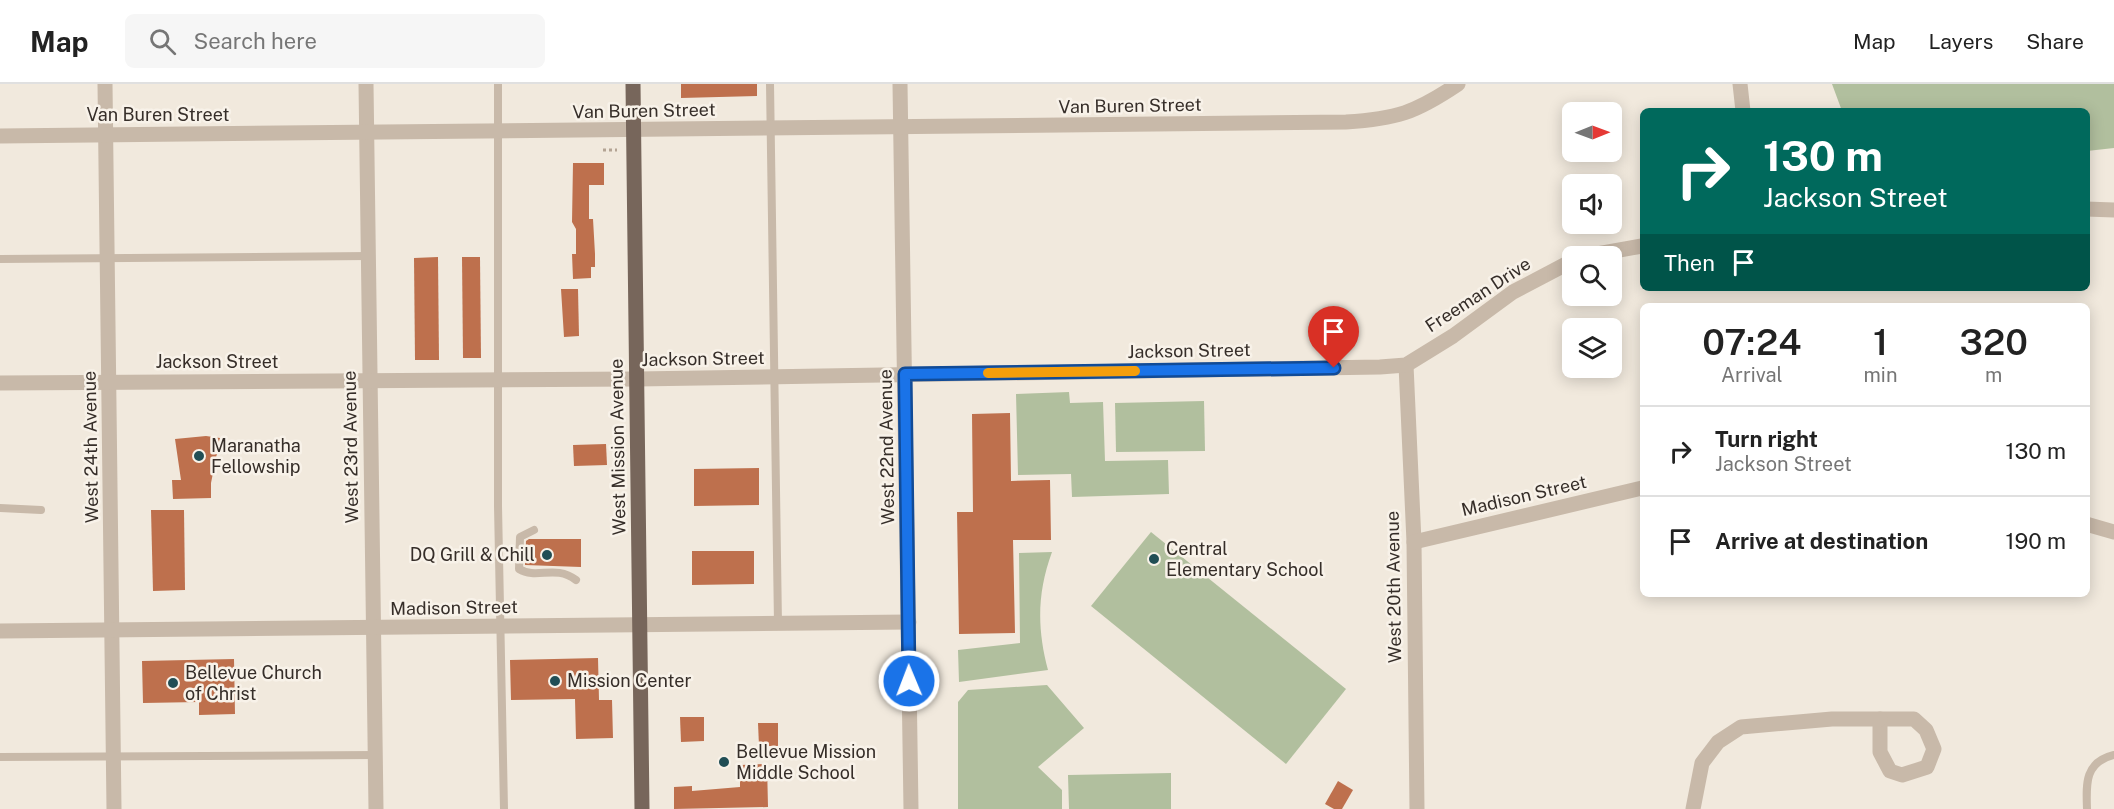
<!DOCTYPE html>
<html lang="en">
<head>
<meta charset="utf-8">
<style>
  body { margin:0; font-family:"Public Sans",sans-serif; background:#f6f6f6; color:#222; height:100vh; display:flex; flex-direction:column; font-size:22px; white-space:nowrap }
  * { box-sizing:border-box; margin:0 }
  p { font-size:20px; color:#767676 }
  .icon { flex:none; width:33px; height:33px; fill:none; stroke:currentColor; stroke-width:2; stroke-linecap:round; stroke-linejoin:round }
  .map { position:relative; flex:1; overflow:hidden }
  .side { position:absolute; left:1640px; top:219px; width:450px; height:294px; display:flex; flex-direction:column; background:#fff; border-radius:9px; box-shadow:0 3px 15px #0003 }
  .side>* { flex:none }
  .hud { position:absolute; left:1640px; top:24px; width:450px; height:183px; border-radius:9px; box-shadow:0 3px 15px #0003; background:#00695c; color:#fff; overflow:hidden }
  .needle { width:39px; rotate:89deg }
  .fabs { position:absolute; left:1562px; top:18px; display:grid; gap:12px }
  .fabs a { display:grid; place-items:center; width:60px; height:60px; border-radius:9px; background:#fff; box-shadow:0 3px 15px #0003; font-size:30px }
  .pin { position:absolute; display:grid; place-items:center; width:51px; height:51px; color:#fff; margin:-62px -26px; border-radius:50% 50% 50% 0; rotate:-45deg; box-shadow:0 0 6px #0007 }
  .pin .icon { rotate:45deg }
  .me { position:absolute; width:66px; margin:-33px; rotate:359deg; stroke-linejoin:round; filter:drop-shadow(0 0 4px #0008) }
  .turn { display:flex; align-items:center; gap:21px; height:126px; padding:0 24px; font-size:27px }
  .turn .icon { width:78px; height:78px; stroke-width:2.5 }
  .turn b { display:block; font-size:42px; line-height:51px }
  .then { display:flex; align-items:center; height:57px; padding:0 24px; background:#0003; gap:12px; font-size:22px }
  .eta { display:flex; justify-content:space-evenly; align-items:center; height:102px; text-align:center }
  .eta b { font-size:36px; font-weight:600; line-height:42px }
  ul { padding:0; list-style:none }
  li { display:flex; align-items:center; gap:18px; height:90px; padding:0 24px; border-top:2px solid #e0e0e0 }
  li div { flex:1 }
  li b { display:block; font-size:22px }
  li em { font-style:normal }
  header { display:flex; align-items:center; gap:36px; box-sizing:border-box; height:84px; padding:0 30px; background:#fff; border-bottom:2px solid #e0e0e0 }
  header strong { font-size:28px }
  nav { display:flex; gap:33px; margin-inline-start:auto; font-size:21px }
  .search { width:420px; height:54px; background:#f6f6f6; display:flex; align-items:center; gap:15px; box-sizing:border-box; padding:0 21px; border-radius:9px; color:#767676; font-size:22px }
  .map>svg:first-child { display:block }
</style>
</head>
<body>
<header>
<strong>Map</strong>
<div class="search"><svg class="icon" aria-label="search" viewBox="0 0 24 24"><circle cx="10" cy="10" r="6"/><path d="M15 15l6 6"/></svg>Search here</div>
<nav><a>Map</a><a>Layers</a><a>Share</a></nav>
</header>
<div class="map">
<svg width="2114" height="725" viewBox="0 0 2114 725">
  <rect width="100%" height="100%" fill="#f1e9dd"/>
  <!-- green -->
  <g fill="#b1bf9e">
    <path d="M1832,0H2114V64L2087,67L2086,27H1842Z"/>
    <path d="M1069,308L1070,319L1103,318L1105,377L1168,376L1169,410L1072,413L1071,390L1018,391L1016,310Z"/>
    <path d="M1204,317L1205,367L1116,368L1115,319Z"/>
    <path d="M1151,448L1346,605L1286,680L1091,522Z"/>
    <path d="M1052,468C1037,509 1037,545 1048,586L959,598L958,566L1020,559L1019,469Z"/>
    <path d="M1047,601L1084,644L1038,683L1062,706V725H958V618L968,606Z"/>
    <path d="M1171,689V725H1069L1068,691Z"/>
  </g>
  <!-- building -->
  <g fill="#be704d">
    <path d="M681,0H757V12L681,14Z"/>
    <path d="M573,79H604V101H589V135H593L595,170V183H591V194L573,195L572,170H576V145L572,138Z"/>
    <path d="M438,173L439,276H415L414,174Z"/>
    <path d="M462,173H480L481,274H463Z"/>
    <path d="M561,205H578L579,252L564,253Z"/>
    <path d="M1010,329L1011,397L1050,396L1051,456H1013L1015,549L959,550L957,428H973L972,330Z"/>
    <path d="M206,352L220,354L211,399V414L173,415L172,396H181L175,355Z"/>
    <path d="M606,360L607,381L574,382L573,361Z"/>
    <path d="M759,384V421L694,422V385Z"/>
    <path d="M151,426H184L185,506L153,507Z"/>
    <path d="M529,455H581V483L525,481L526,457Z"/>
    <path d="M692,467H754V500L692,501Z"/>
    <path d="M598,574L599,616H612L613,654L576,655L575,615L511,616L510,576Z"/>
    <path d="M234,575L235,630L199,631V618L143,619L142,577Z"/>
    <path d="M680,633H704V657L681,658Z"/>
    <path d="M758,639H778V662H759Z"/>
    <path d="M767,680L768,723L674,725V703L692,702V707L740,703V681Z"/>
    <path d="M1338,697L1353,706L1342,725H1334L1325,720Z"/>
  </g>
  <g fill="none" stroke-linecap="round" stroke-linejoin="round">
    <!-- path -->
    <path stroke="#b4a494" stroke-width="3" stroke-dasharray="3 3" stroke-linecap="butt" d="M603,66H617"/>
    <!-- service -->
    <g stroke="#c8b9a9" stroke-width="8">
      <path d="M498,0V422L504,725"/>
      <path d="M770,0L778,540"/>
      <path d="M0,175L369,172"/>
      <path d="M0,424L41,426"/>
      <path d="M534,446L520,453L519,485C537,496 555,480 576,496"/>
      <path d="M0,673L375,671"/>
      <path d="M2087,725C2086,699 2085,678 2114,671"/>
    </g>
    <!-- minor -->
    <g stroke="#c8b9a9" stroke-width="15">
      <path d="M105,0L114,725"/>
      <path d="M366,0L376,725"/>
      <path d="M900,0L911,725"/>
      <path d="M1740,0L1743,27"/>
      <path d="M0,52L1346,38C1396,35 1415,29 1458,0"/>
      <path d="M1406,281L1414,458L1417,725"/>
      <path d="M0,299L637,295"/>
      <path d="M2086,440L2114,448"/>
      <path d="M1414,458L1642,404"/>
      <path d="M0,547L909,538"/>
      <path d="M1880,635H1914L1926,646L1934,665L1927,683L1902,691L1890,687L1880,668Z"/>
      <path d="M1693,725L1702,679L1718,658L1741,643L1832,635H1880"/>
    </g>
    <!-- tertiary -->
    <g stroke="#c8b9a9" stroke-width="15">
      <path d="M2086,125L2114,126"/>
      <path d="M1586,172L1642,162"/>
      <path d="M637,295L1380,283L1406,281L1453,252L1513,208L1572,177"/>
    </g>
    <!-- primary -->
    <path stroke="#77665b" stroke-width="15" d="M633,0L642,725"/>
  </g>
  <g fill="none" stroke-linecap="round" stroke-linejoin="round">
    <defs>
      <path id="route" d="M909,597L905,290L1334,284"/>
    </defs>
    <!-- route casing -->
    <use href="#route" stroke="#114b97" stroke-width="15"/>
    <!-- route -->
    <use href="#route" stroke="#1a73e8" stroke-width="10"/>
    <!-- slow -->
    <path stroke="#f59e0b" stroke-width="10" d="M988,289L1135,287"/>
  </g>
  <!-- markers -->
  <g fill="#214e55" stroke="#f8f2e9" stroke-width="2">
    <circle cx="199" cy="372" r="6"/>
    <circle cx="547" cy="471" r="6"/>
    <circle cx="1154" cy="475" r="6"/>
    <circle cx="555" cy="597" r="6"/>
    <circle cx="173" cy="599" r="6"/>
    <circle cx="724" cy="678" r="6"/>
  </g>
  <g text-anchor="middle" stroke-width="5" stroke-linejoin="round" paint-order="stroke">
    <!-- street labels -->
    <g font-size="18" fill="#362e29" stroke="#f8f2e9">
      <text transform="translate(1130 22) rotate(-1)" y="6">Van Buren Street</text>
      <text transform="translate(644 27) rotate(-1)" y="6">Van Buren Street</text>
      <text x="158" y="37">Van Buren Street</text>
      <text transform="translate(1478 211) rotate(-33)" y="6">Freeman Drive</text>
      <text transform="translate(1189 267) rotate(-1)" y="6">Jackson Street</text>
      <text transform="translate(703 275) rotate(-1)" y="6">Jackson Street</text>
      <text x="217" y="284">Jackson Street</text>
      <text transform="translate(91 363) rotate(-91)" y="6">West 24th Avenue</text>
      <text transform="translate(351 363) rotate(-91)" y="6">West 23rd Avenue</text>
      <text transform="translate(618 363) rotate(-91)" y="6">West Mission Avenue</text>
      <text transform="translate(887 363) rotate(-91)" y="6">West 22nd Avenue</text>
      <text transform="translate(1524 412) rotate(-13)" y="6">Madison Street</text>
      <text transform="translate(1394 503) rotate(-91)" y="6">West 20th Avenue</text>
      <text transform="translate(454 524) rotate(-1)" y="6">Madison Street</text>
    </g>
    <!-- poi labels -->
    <g font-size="18" fill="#362e29" stroke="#f8f2e9" text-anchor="start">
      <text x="211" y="368">Maranatha<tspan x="211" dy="21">Fellowship</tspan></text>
      <text x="1166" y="471">Central<tspan x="1166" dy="21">Elementary School</tspan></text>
      <text x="535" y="477" text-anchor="end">DQ Grill &amp; Chill</text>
      <text x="185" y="595">Bellevue Church<tspan x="185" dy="21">of Christ</tspan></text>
      <text x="567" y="603">Mission Center</text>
      <text x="736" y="674">Bellevue Mission<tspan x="736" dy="21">Middle School</tspan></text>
    </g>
  </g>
</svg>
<div class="fabs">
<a><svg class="needle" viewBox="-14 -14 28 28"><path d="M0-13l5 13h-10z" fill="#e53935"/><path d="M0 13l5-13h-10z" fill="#767676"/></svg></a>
<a><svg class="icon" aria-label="sound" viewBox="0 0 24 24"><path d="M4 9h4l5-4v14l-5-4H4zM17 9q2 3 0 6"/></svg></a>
<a><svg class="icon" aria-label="search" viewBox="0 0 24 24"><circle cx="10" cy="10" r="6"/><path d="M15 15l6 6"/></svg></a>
<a><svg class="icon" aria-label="layers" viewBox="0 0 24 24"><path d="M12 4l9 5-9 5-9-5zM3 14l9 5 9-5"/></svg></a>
</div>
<div class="pin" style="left:1334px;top:284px;background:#d93025"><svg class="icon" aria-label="arrive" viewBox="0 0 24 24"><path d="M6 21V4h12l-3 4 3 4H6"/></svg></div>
<svg class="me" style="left:909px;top:597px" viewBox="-20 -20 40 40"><circle r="17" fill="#1a73e8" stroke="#fff" stroke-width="3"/><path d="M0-11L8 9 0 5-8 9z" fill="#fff"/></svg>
<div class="hud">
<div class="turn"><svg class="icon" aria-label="right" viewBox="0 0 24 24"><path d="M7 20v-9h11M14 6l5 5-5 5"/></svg><div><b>130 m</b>Jackson Street</div></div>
<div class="then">Then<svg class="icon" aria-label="arrive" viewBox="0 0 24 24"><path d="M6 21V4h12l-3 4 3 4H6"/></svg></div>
</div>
<section class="side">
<div class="eta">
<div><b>07:24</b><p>Arrival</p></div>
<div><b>1</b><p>min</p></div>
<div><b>320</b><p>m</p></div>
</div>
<ul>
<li><svg class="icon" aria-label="right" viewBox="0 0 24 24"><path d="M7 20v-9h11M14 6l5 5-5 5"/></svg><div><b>Turn right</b><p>Jackson Street</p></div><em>130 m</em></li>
<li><svg class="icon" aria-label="arrive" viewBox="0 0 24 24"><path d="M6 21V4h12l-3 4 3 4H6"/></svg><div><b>Arrive at destination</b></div><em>190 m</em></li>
</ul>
</section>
</div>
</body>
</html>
